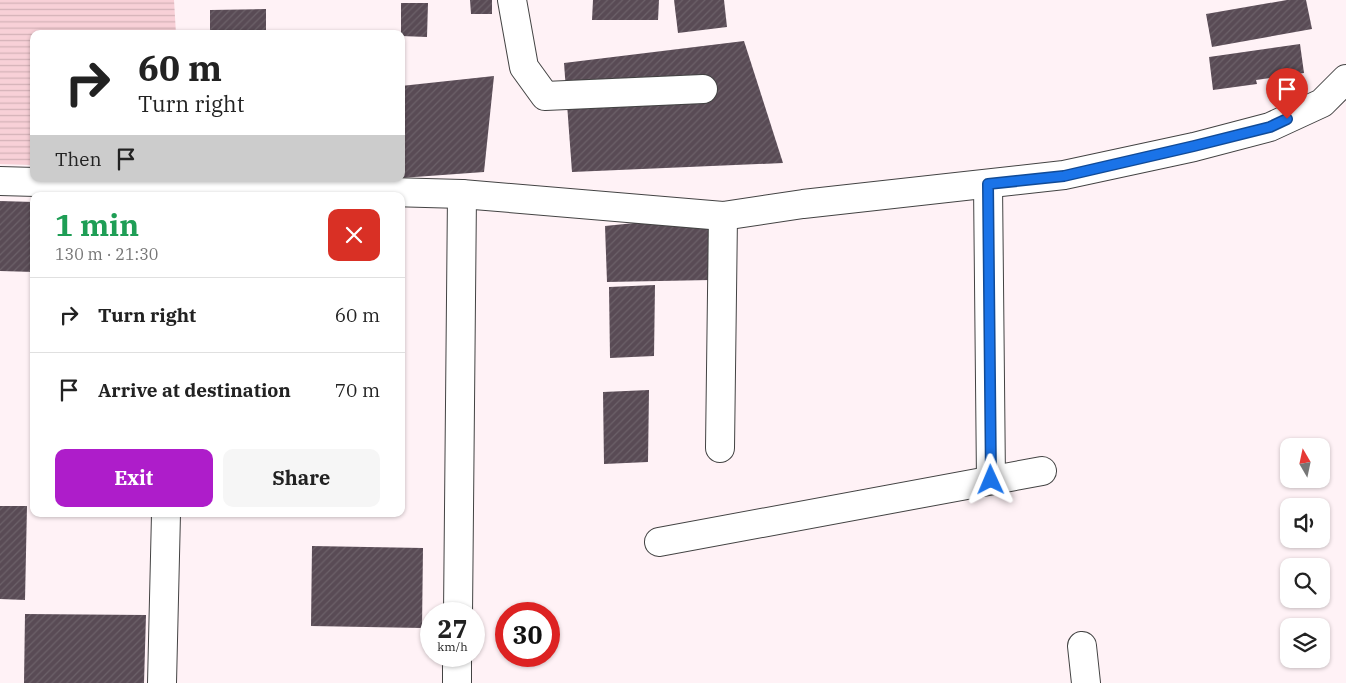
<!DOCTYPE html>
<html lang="en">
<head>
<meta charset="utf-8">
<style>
  body { margin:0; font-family:"IBM Plex Serif",serif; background:#f6f6f6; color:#222; height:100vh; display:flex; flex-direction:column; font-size:19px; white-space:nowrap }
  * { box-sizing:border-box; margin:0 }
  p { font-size:16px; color:#767676 }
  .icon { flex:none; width:28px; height:28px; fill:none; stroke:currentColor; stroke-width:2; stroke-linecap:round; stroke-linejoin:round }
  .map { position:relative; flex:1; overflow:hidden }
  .details { position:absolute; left:30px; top:192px; width:375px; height:325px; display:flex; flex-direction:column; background:#fff; border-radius:10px; box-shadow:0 1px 4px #0004 }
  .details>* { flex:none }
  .top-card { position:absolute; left:30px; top:30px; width:375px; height:152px; border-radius:10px; box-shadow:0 1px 4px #0004; background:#fff; color:#222; overflow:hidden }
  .needle { width:32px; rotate:351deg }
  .tools { position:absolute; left:1280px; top:438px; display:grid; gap:10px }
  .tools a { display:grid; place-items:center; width:50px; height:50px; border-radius:10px; background:#fff; box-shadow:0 1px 4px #0004; font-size:25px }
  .speed { position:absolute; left:420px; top:602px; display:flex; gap:10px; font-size:25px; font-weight:700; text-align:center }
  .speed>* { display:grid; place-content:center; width:65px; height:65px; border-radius:50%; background:#fff; box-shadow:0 1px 4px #0004; line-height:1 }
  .speed small { font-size:12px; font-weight:400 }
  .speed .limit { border:8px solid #d22; background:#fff; color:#111 }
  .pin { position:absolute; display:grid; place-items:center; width:42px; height:42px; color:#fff; margin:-51px -21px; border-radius:50% 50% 50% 0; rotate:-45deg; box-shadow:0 0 5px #0007 }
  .pin .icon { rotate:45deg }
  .me { position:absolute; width:55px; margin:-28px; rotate:359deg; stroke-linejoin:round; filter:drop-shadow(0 0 4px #0008) }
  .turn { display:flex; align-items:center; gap:18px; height:105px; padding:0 25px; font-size:22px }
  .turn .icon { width:65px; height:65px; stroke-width:2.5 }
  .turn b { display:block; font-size:35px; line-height:42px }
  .then { display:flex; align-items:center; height:48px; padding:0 25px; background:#0003; gap:10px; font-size:19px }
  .round { display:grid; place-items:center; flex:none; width:52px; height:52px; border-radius:10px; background:#f6f6f6 }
  .summary { display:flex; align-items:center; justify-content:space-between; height:85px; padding:0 25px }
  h1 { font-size:30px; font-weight:700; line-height:38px; color:#1e9e55 }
  .primary-button { display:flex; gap:10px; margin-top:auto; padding:10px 25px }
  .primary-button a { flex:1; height:58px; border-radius:10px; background:#ae1dca; color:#fff; font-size:20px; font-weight:700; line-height:58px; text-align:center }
  .primary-button a+a { background:#f6f6f6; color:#222 }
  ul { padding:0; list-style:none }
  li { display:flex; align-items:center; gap:15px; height:75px; padding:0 25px; border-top:1px solid #e0e0e0 }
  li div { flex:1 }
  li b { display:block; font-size:19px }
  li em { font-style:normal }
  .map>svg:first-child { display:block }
</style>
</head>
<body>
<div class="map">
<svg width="1346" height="683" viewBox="0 0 1346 683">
  <defs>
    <pattern id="farmland-rules" width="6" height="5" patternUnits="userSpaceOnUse" patternTransform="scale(1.25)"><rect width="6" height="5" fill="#f8d0d7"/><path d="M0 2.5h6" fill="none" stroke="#d4b2b8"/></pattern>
    <pattern id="building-hatch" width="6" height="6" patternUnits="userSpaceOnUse" patternTransform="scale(1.25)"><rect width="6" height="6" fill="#594b55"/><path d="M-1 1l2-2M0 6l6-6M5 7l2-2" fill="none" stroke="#6c6169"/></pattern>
  </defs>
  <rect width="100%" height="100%" fill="#fff2f6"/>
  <!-- farmland -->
  <path fill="url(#farmland-rules)" d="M0,0H174L176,34H34V165L0,164Z"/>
  <!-- building -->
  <g fill="url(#building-hatch)">
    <path d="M470,0H492V14H471Z"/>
    <path d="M593,0H659L658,20H592Z"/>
    <path d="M674,0H724L727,27L678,33Z"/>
    <path d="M1287,0H1306L1312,29L1212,47L1206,14Z"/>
    <path d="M401,3H428L427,37L401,36Z"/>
    <path d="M266,9V34H210V10Z"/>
    <path d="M744,41L783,163L572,172L564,63Z"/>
    <path d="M1300,44L1304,73L1256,80L1257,84L1213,90L1209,57Z"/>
    <path d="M494,76L484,172L401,178V86Z"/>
    <path d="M0,201L34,202V272L0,271Z"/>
    <path d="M714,215L711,280L607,282L605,226Z"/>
    <path d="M655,285L654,356L610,358L609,287Z"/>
    <path d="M649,390L648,462L604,464L603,392Z"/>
    <path d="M0,506H27L25,600L0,599Z"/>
    <path d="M312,546L423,548L422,628L311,626Z"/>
    <path d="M25,614L146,615L144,683H24Z"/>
  </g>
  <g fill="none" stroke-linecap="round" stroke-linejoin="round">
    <defs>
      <g id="minor">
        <path d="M512,0L524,67L545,96L703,89"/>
        <path d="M0,181L462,194L723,216L803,204L1064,175L1194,147L1270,127L1322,103L1346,79"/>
        <path d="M988,184L991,480"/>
        <path d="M720,448L723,216"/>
        <path d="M659,542L1042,471"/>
        <path d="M458,614L462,194"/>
        <path d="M1082,646L1086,683"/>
        <path d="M162,683L166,514"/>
        <path d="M457,683V656"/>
      </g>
    </defs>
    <!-- minor casing -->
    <use href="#minor" stroke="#434343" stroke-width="30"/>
    <!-- minor -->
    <use href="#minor" stroke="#fff" stroke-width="28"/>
  </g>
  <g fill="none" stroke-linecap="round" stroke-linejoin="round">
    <defs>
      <path id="route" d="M991,480L988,184L1064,176L1194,146L1270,127L1287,119"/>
    </defs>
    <!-- route casing -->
    <use href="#route" stroke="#114b97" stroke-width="12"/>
    <!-- route -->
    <use href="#route" stroke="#1a73e8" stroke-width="9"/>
  </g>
</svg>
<div class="tools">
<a><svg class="needle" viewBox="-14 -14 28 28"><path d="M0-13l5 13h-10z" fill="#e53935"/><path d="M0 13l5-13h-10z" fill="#767676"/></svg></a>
<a><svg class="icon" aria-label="sound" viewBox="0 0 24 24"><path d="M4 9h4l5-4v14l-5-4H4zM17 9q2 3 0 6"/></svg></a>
<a><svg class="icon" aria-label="search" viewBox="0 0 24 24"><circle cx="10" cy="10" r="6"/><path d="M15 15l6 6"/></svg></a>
<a><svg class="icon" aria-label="layers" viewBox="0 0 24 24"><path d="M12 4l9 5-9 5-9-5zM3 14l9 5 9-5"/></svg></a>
</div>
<div class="speed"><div>27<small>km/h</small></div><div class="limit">30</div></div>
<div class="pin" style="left:1287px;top:119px;background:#d93025"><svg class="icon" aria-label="arrive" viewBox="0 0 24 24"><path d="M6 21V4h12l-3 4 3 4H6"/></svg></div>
<svg class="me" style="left:991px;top:480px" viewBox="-20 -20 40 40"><path d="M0-17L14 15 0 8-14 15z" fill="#1a73e8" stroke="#fff" stroke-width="4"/></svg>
<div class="top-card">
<div class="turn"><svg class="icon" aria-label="right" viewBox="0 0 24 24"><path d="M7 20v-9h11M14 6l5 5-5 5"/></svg><div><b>60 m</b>Turn right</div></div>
<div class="then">Then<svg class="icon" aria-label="arrive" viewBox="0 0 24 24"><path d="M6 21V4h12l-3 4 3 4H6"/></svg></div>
</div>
<section class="details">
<div class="summary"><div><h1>1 min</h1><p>130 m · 21:30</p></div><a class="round" style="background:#d93025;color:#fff"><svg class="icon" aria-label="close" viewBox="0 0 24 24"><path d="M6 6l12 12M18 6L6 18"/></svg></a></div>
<ul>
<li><svg class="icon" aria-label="right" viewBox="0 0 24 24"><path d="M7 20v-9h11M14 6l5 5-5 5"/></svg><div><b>Turn right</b></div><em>60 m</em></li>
<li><svg class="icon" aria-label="arrive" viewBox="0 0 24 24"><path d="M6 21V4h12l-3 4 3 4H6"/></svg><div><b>Arrive at destination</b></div><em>70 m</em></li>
</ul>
<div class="primary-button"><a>Exit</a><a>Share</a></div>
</section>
</div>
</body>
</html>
